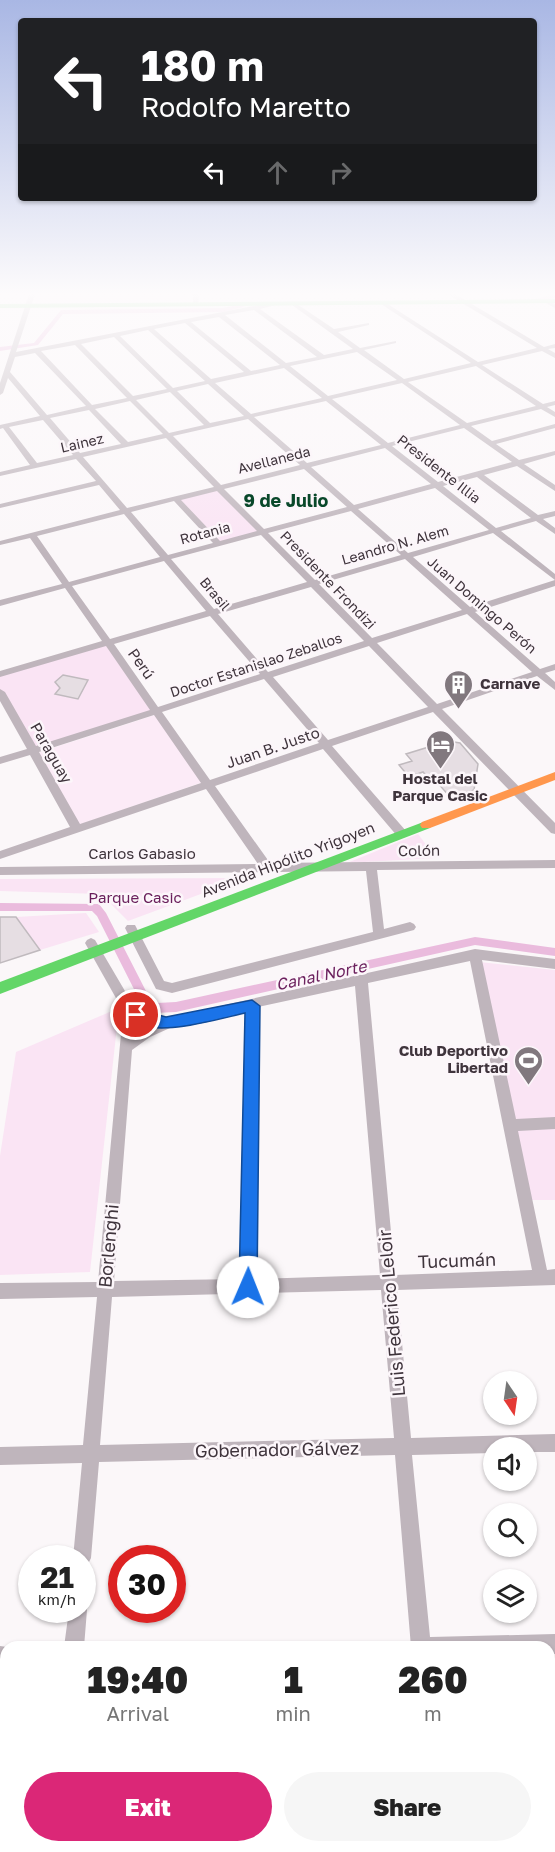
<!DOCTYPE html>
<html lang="en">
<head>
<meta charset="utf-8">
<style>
  body { margin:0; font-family:"Golos Text",sans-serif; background:#f6f6f6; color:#222; height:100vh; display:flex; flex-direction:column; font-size:22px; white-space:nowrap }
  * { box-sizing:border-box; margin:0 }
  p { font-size:20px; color:#767676 }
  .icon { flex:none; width:33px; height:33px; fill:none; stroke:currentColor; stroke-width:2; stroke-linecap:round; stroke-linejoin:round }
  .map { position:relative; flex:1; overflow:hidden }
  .details { position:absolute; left:0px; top:1641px; width:555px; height:212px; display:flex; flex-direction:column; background:#fff; border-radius:18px 18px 0 0; box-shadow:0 2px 4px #0004 }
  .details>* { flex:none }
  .banner { position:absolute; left:18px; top:18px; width:519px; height:183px; border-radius:6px; box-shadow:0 2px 4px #0004; background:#202124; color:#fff; overflow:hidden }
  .needle { width:39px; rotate:167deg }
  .controls { position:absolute; left:483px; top:1371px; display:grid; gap:12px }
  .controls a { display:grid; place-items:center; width:54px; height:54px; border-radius:50%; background:#fff; box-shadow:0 2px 4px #0004; font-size:30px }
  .speed { position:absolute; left:18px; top:1545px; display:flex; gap:12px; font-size:30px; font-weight:700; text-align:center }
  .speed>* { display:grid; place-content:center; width:78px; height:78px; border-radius:50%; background:#fff; box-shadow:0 2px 4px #0004; line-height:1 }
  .speed small { font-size:15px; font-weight:400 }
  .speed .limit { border:9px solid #d22; background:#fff; color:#111 }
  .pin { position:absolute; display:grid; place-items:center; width:51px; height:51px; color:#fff; margin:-26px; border:3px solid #fff; border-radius:50%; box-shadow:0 2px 6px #0007 }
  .me { position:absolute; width:66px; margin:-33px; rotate:1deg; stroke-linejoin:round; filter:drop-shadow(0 0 4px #0008) }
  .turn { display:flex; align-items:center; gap:21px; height:126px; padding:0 24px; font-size:27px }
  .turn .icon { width:78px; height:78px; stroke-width:2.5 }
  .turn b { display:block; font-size:42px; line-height:51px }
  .lanes { display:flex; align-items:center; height:57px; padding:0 24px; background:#0003; justify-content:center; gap:30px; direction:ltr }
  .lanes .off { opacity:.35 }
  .eta { display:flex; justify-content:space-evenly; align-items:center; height:102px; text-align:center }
  .eta b { font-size:36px; font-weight:800; line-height:42px }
  .primary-button { display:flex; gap:12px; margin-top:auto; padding:12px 24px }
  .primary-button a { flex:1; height:69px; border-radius:36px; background:#db2777; color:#fff; font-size:24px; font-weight:800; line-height:69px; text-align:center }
  .primary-button a+a { background:#f6f6f6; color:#222 }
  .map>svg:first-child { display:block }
</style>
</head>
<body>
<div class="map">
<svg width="555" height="1852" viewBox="0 0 555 1852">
  <rect width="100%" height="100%" fill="#fbf7f9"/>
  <!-- built -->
  <g fill="#fcebf7">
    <path d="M38,294H190L189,302L142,299L134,302L35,303Z"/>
    <path d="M155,715L203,782L79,825L37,753Z"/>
  </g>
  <!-- green -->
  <g fill="#fae4f4">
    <path d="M219,488L262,532L218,544L176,499Z"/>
    <path d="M108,643L156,711L31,751L0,692V674Z"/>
    <path d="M418,834L436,858L347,863Z"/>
    <path d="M244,878L128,921L101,894L0,891V879Z"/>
    <path d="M86,913L99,932L40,950L16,917Z"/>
    <path d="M479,962L555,970V1200H527Z"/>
    <path d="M119,1008L90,1272L0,1275V1156L16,1052Z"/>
  </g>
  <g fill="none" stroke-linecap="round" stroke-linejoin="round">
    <!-- canal -->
    <g fill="#eabbdd" fill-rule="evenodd">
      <path d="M555,294V298L535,302L532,300Z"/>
      <path d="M242,304L244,307L223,312L63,314L38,345L0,351V347L34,343L61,310L223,308Z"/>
      <path d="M0,903L99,904L106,913L149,997L157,1003L176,1002L475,937L555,948V956L475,945L176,1012L155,1013L141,1003L97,916L92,911H0Z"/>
    </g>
  </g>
  <!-- building -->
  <g fill="#e6dee3" stroke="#c0babe" stroke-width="1.5">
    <path d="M63,675L88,680L78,699L55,694L60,688L55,682Z"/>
    <path d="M448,741L460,743L478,764L474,790L451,798L435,780L431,781L423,772L409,777L399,765L412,761L406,754Z"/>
    <path d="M0,917H16L40,950L0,963Z"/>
  </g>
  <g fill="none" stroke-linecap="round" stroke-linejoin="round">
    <!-- street -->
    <g fill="#bfb5bc" fill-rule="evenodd">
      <path d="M29,294H35L16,352L274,302L276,305L260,309L324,355L353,349L292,305L294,302L334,329L369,323V325L338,332L360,348L396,341V343L364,350L404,379L471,363L381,304L383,301L478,362L537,348L447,294H455L544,347L555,344V348L548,349L555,353V358L542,351L482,365L543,404L555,401V405L547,407L555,412V417L541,409L471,426L492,441L555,424V428L496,444L519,460L555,451V455L524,464L555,485V491L517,466L484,475L538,515L555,511V516L543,519L555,528V534L536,521L501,531L555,574V586L475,612L540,669L555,664V670L545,673L555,682V690L537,676L442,709L555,823V834L551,833L433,712L332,746L406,831L408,834L406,837H398L323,749L215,786L270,863L555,860V868L377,870L384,929L410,922L414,924L416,927L414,930L172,993L156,989L125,928L127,925H135L164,981L172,983L373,932L366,871L0,875V867L258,864L206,789L0,859V851L70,827L30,755L0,764V757L27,749L0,701V689L5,692L36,746L150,710L106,646L0,677V671L102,641L65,588L0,606V600L62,584L30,538L0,545V541L120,510L99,485L0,508V504L96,481L76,459L0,476V472L30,465L3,428L0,429V425L40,416L8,378L3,393L0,395V383ZM254,310L317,357L286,363L225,315ZM219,317L280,365L251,371L191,322ZM185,323L244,372L211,379L154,329ZM148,330L205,381L173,388L120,336ZM114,337L167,389L133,396L81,344ZM75,345L127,398L92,405L41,351ZM357,352L397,380L328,396L290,366ZM35,353L86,406L47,415L10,372L15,357ZM476,366L536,406L467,423L408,382ZM284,368L322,398L251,414L215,383ZM402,383L460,425L388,443L332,399ZM208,384L244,416L210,423L177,391ZM170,392L204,425L169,433L136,400ZM130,401L163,434L128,442L95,409ZM326,401L381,445L307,463L254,417ZM89,410L121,444L80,453L50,418ZM248,419L300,465L221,485L173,436ZM43,420L73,455L37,463L9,427ZM464,428L512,462L438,482L392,446ZM166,438L214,487L127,508L83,457ZM385,448L431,484L354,505L311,467ZM304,469L347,507L264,529L224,489ZM477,477L531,518L496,528L443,486ZM435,488L489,530L408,553L358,509ZM217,491L257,531L220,541L181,500ZM174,501L213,543L168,555L131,512ZM351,511L401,555L315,580L268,533ZM124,514L160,557L69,582L37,536ZM493,533L555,580L470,607L413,557ZM261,535L307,582L214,609L171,559ZM405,559L462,610L372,638L319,584ZM164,561L206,611L110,639L72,586ZM311,587L364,641L268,672L218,614ZM467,614L532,672L437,704L377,643ZM210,616L260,674L158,707L114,644ZM369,646L428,707L328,740L273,677ZM264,679L319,743L210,780L162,712ZM154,715L201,783L80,824L39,752Z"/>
      <path d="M193,294H199L198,306L193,305Z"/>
      <path d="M546,299L555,304V308L544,302Z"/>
      <path d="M91,938L95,940L132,1003L149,1015L166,1018L475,949L555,959V969L482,960L516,1119L555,1117V1129L518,1131L547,1270L555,1269V1285L397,1290L411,1438L555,1434V1452H526V1448H494V1453L412,1455L430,1637L555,1634V1654H549V1647H411L395,1455L99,1462L91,1558L88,1564L82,1567V1558H73L82,1463L0,1465V1447L83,1445L97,1297L0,1299V1283L98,1282L122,1023L121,1007L85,943L87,940ZM470,961L532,1270L395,1275L368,983ZM355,986L380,1275L256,1279L258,1007ZM246,1010L240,1279L114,1281L132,1050L150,1037L170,1028ZM134,1019L148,1026L134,1034ZM381,1290L394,1438L100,1445L112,1297Z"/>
      <path d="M82,1603L87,1610L84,1647H64L69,1610H82Z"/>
      <path d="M0,1646L7,1647L6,1666H0Z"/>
      <path d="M47,1846H68V1852H46Z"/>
      <path d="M428,1846H448L449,1852H427Z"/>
    </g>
    <!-- fast -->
    <g fill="#63d668" fill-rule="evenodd">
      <path d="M555,299V303L0,308V304Z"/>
      <path d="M426,821L430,822L432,825L430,828L0,994V982Z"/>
    </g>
    <!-- slow -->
    <path fill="#ff974d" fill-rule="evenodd" d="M555,772V780L430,828H422L420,825L422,822Z"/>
  </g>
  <!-- sky -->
  <linearGradient id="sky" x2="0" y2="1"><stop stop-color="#a9b7e4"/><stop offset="0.53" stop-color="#fdfbfc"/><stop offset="1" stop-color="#fdfbfc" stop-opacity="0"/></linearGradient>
  <rect width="555" height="554" fill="url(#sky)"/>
  <!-- route -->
  <path fill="#1a73e8" stroke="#114b97" stroke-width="1.5" d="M252,1000L260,1006L257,1287L254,1293L248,1296L242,1293L239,1287L245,1013C221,1018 143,1043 129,1015L136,1009L166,1017Z"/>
  <!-- icons -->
  <defs>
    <symbol id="building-pin" viewBox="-11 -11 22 30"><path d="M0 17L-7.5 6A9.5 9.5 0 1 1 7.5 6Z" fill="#81787e" stroke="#fcf6fa"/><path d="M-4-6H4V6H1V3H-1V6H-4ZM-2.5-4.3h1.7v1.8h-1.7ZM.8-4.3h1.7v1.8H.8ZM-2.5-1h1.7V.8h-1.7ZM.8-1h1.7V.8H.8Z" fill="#fff"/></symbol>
    <symbol id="hotel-pin" viewBox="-11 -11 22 30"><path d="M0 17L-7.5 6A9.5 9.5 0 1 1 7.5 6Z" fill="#81787e" stroke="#fcf6fa"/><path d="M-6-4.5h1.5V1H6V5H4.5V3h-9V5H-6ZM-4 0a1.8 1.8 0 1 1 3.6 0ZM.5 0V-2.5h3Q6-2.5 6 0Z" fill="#fff"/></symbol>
    <symbol id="stadium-pin" viewBox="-11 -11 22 30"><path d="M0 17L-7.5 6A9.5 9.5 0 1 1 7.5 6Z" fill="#81787e" stroke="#fcf6fa"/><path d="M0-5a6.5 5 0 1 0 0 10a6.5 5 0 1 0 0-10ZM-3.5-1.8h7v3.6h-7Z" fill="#fff"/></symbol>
  </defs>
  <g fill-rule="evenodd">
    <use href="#building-pin" x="442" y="668" width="33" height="45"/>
    <use href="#hotel-pin" x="424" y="728" width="33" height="45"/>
    <use href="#stadium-pin" x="512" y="1044" width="33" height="45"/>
  </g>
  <g text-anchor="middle" stroke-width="5" stroke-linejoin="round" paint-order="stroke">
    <!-- far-street labels -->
    <g font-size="14" fill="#3f343c" stroke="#fcf6fa">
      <text transform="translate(82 443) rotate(-13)" y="5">Lainez</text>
      <text transform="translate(274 460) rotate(-14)" y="5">Avellaneda</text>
      <text transform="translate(439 469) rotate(38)" y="5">Presidente Illia</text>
      <text transform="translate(205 533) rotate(-15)" y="5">Rotania</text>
      <text transform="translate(395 545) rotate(-16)" y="5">Leandro N. Alem</text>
      <text transform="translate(328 580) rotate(46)" y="5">Presidente Frondizi</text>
      <text transform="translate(215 594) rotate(50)" y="5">Brasil</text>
      <text transform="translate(482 605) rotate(41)" y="5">Juan Domingo Perón</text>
      <text transform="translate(256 665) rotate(-18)" y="5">Doctor Estanislao Zeballos</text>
    </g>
    <!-- street labels -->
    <g font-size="15" fill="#3f343c" stroke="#fcf6fa">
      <text transform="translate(141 664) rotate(55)" y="5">Perú</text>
      <text transform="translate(273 748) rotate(-19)" y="5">Juan B. Justo</text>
      <text transform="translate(51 753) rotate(60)" y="5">Paraguay</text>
      <text transform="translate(419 851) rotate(-1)" y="5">Colón</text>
      <text x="142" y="859">Carlos Gabasio</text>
      <text transform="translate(288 860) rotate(-21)" y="5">Avenida Hipólito Yrigoyen</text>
    </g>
    <!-- poi labels -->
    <g font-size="15" font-weight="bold" fill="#3f343c" stroke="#fcf6fa" text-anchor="start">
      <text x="480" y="689">Carnave</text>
      <text x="440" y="784" text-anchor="middle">Hostal del<tspan x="440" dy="17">Parque Casic</tspan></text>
      <text x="508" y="1056" text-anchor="end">Club Deportivo<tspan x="508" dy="17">Libertad</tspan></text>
    </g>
    <!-- park labels -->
    <g font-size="15" fill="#6a205c" stroke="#fcf6fa">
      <text x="135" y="903">Parque Casic</text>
    </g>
    <!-- water labels -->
    <g font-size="16" font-style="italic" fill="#6c215e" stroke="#fcf6fa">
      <text transform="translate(321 975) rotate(-12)" y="6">Canal Norte</text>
    </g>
    <!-- far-district labels -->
    <g font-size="18" font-weight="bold" fill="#09482a" stroke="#fcf6fa">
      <text x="286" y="507">9 de Julio</text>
    </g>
    <!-- near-street labels -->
    <g font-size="18" fill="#3f343c" stroke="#fcf6fa">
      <text transform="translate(109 1246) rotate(-85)" y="6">Borlenghi</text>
      <text transform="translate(457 1261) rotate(-2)" y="6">Tucumán</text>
      <text transform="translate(392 1313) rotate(-95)" y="6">Luis Federico Leloir</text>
      <text transform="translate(277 1450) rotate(-1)" y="6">Gobernador Gálvez</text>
    </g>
  </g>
</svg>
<div class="controls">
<a><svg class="needle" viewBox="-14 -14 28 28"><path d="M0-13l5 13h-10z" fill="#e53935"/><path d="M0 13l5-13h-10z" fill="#767676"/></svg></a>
<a><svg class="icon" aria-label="sound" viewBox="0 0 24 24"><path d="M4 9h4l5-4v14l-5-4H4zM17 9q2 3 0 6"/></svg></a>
<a><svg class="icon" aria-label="search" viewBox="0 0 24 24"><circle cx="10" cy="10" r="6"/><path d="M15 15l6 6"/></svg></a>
<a><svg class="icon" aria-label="layers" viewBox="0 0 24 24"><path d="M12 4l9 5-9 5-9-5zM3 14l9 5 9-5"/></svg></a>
</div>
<div class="speed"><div>21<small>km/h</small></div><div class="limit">30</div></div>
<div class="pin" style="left:136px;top:1015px;background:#d93025"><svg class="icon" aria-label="arrive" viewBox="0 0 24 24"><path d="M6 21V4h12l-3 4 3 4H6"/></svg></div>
<svg class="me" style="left:248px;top:1287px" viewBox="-20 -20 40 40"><circle r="19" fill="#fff"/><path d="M0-13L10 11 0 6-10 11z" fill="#1a73e8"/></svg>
<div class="banner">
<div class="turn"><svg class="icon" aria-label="left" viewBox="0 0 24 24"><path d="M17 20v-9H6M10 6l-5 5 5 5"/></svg><div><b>180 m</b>Rodolfo Maretto</div></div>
<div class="lanes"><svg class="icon" aria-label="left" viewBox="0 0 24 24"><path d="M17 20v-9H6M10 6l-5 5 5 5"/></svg><svg class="icon off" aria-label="ahead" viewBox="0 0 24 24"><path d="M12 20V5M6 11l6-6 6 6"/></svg><svg class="icon off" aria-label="right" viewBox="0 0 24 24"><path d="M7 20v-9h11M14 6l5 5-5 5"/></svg></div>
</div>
<section class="details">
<div class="eta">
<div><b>19:40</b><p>Arrival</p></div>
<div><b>1</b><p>min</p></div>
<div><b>260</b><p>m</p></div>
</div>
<div class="primary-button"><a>Exit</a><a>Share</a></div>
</section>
</div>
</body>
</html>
